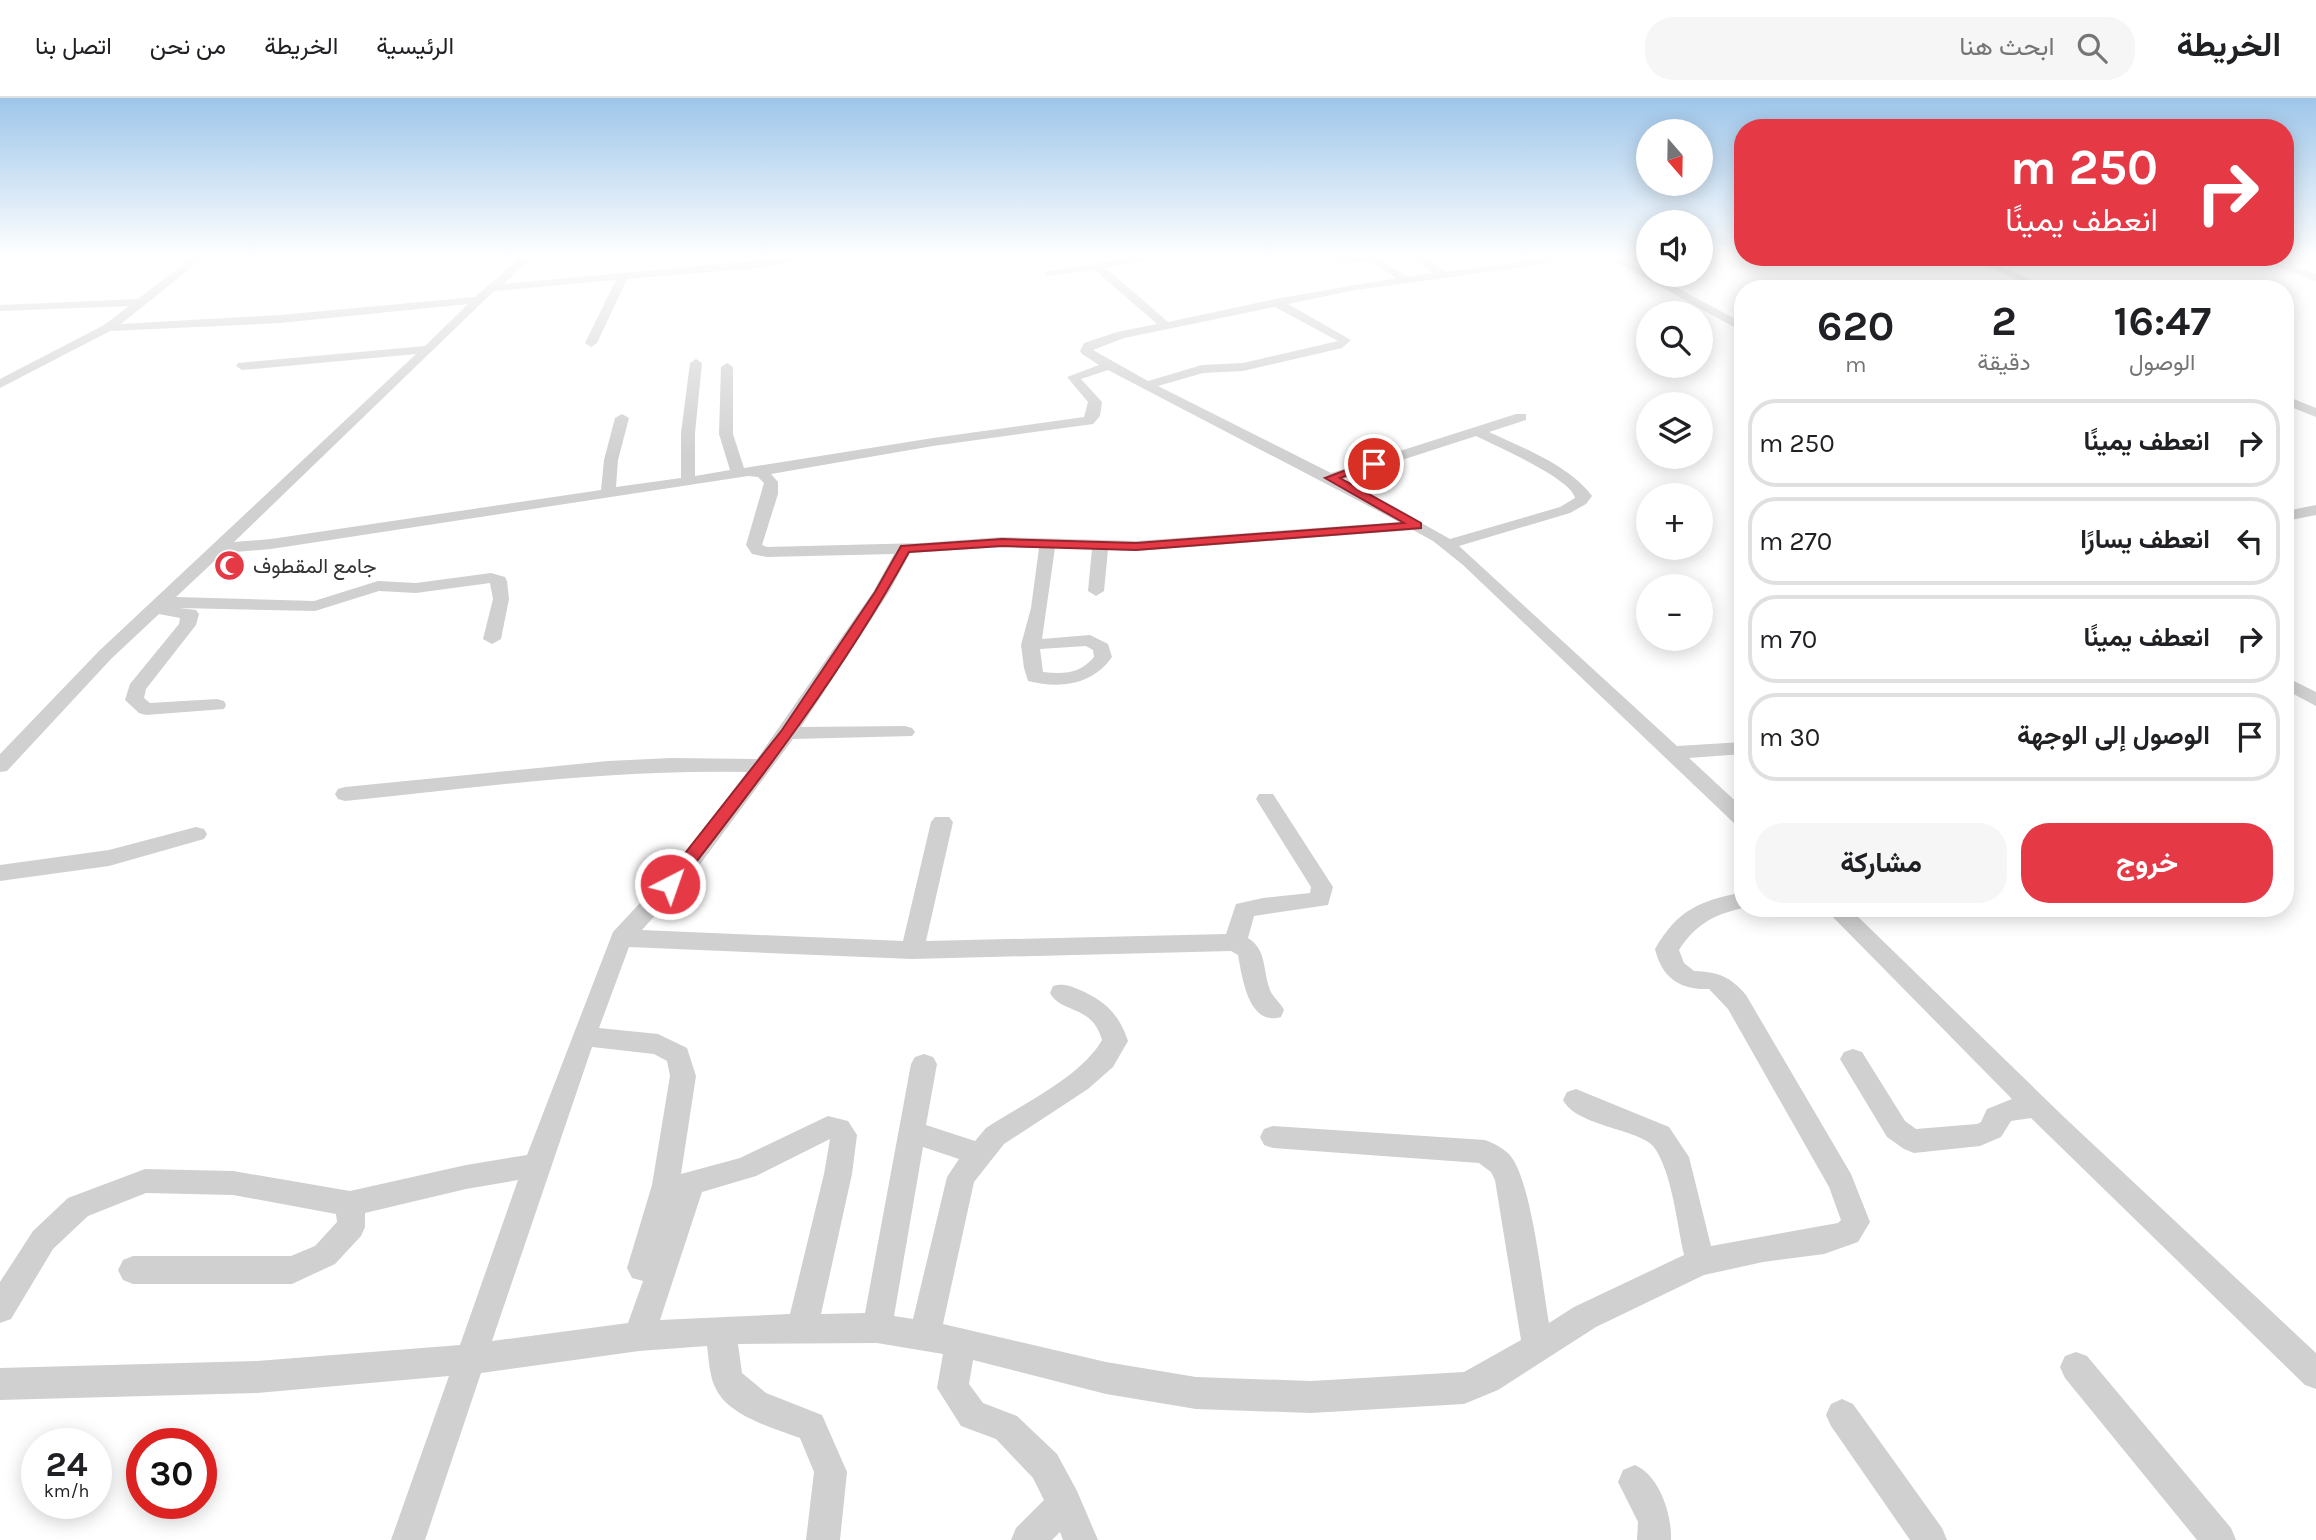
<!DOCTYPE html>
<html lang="ar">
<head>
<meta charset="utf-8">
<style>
  body { margin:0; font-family:Karla,Vazirmatn,sans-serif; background:#f6f6f6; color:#202124; direction:rtl; height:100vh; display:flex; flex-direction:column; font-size:26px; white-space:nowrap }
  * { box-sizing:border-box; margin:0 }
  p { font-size:23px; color:#757577 }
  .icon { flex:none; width:38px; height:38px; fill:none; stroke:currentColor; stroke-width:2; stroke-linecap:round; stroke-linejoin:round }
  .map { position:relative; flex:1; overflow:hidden; direction:ltr }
  .panel { position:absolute; left:1734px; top:182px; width:560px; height:637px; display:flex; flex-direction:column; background:#fff; border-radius:28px; box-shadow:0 4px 18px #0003; direction:rtl }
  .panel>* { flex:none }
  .hud { position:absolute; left:1734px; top:21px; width:560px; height:147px; border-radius:28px; box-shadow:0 4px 18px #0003; direction:rtl; background:#e63946; color:#fff; overflow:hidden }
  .needle { width:46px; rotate:160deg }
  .fabs { position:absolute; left:1636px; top:21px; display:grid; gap:14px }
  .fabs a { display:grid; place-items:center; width:77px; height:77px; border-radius:50%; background:#fff; box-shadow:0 4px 18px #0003; font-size:35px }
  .speed { position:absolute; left:21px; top:1330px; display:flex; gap:14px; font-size:35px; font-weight:700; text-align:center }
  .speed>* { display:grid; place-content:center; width:91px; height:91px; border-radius:50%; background:#fff; box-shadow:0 4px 18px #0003; line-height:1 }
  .speed small { font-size:18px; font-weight:400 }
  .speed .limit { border:10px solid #d22; background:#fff; color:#111 }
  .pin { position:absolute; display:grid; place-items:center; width:60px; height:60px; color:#fff; margin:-30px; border:4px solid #fff; border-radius:50%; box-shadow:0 2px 7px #0007 }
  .me { position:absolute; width:77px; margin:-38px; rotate:41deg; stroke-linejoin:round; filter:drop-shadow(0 0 5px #0008) }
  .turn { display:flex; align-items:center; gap:24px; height:147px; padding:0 21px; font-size:32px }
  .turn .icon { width:91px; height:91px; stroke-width:2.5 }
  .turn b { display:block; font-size:49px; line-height:60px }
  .eta { display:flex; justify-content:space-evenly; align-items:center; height:119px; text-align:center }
  .eta b { font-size:42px; font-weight:700; line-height:49px }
  .action { display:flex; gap:14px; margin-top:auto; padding:14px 21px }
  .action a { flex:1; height:80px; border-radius:28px; background:#e63946; color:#fff; font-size:28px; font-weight:700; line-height:80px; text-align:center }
  .action a+a { background:#f6f6f6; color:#202124 }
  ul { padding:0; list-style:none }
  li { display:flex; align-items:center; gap:21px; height:88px; margin:0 14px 10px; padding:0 7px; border:4px solid #e0e0e0; border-radius:28px }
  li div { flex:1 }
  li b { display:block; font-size:26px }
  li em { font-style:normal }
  header { display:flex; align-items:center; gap:42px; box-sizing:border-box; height:98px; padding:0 35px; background:#fff; border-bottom:2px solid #e0e0e0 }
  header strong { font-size:33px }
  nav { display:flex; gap:38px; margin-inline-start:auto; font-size:24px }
  .search { width:490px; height:63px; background:#f6f6f6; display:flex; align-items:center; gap:18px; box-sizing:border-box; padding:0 24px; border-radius:28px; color:#757577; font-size:26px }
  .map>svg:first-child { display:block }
</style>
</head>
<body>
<header>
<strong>الخريطة</strong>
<div class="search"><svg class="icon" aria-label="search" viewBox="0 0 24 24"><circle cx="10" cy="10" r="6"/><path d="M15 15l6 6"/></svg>ابحث هنا</div>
<nav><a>الرئيسية</a><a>الخريطة</a><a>من نحن</a><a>اتصل بنا</a></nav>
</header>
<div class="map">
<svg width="2316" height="1442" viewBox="0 0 2316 1442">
  <rect width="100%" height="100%" fill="#fff"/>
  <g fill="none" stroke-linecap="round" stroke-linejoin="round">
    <!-- minor -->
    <g fill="#d0d0d0" fill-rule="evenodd">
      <path d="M0,157H18L0,161Z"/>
      <path d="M195,157H207L121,226L280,217L475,199L523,157H535L503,186L818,157L766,169L627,181L597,245L591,249L585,245L616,182L494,193L234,444L271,441L601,392L604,362L615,320L622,316L629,320L618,362L616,389L681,380V335L690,265L696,261L702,265L695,335V378L730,372L719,336L721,269L727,265L733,269V336L744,370L933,340L1084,319L1088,304L1067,279L1099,267L1082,256L1080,253L1084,245L1117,234L1157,226L1095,172L1045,178V174L1049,173L1147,157H1173L1106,170L1168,224L1275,201L1396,180L1369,163L1341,165L1324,157H1373L1408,179L1433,175L1411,157H1423L1445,174L1538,161L1544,157H1576L1539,167L1356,192L1288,206L1351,242L1342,250L1243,273L1203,275L1158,288L1331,375L1516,316H1526V322L1489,334C1523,350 1569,367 1592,398L1586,406L1570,415L1459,448L1677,648L1743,644V656L1689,660L1743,710V729L1736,727L1463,467L1433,443L1413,432L1136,453L1108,452L1104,493L1096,498L1088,493L1092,451L1055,450L1042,541L1090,537L1108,546L1112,559C1092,587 1061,591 1028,583L1024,570L1021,547L1031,510L1039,450L1002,449L910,455L889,494L801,629L905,628L912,630L915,634L912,638L793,641L695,773L642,832L903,843L931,724L935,719H949L953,724L926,843L1226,836L1236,806L1263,800L1310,795L1311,789L1256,701L1259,696H1273L1333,789L1328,807L1254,818L1248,840C1266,851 1263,870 1269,889C1271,898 1280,904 1284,912L1281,919C1248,929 1242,878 1238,857L1231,853L912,861L629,849L599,930L658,936L687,950L696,978L681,1076L740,1060L828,1018L848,1023L857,1037L852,1076L821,1216L865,1215L911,966L915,959L924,956L933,959L937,966L926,1027L975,1043L986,1030C1021,1007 1081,979 1102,942C1092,906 1061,916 1050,895L1053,888C1064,885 1070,888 1080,892C1105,903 1119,916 1128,943L1113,969L1088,991L1004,1046L974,1084L943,1226L1106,1264L1196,1279L1311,1283L1464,1274L1521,1242L1495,1082L1491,1074L1479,1065L1273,1050L1264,1047L1260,1039L1264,1031L1273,1028L1485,1042C1495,1046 1506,1051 1512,1060C1532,1088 1542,1186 1549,1225L1574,1209L1684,1157C1677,1127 1672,1072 1653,1048C1638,1031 1576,1028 1563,1002L1567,994L1576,991L1669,1029L1689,1059L1711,1148L1838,1125L1841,1122L1829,1089L1728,911L1709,891C1680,892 1662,880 1655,851C1678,811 1700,803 1743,794V810C1713,817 1696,826 1679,852L1684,865L1694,873C1718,874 1730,878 1746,897L1851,1076L1870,1124L1858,1144L1824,1156L1763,1164L1704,1177L1596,1229L1498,1292L1464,1306L1311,1315L1196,1311L1106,1296L973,1262L969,1286L983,1305L1017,1318L1057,1356L1077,1393L1098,1442H1063L1060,1434L1052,1442H1011L1016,1430L1044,1402L1033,1380L996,1341L961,1328L937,1290L943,1256L877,1245L738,1246L742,1275L766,1295L822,1317L847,1374L840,1442H806L814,1374L800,1340C773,1330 729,1318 716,1291C709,1278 709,1261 707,1248L639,1253L481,1275L425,1442H391L449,1278L257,1295L0,1302V1270L257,1263L460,1247L518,1082L466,1091L365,1115V1129L361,1138L335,1166L292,1186H133L123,1182L118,1172L123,1162L133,1158H291L315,1148L337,1124L336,1116L233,1097L146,1095L88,1118L53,1151L11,1221L0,1225V1184L33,1133L68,1100L145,1071L233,1073L350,1093L466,1067L527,1057L613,834L679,763L747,674C612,671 479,689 345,703L338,701L335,696L338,691L345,689L608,663L671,660L757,661L873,494L894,456L767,459L752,456L746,447L764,385L758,379L748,378L271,451L223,455L176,499L314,503L378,483L416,485L491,475L505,479L507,483L509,501L501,541L492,546L483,541L493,501L490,485L416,495L379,493L315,513L179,510L196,512L199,516L196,527L146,591L144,600L150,605L217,601L224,603L226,607L224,611L146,617L139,615L125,602L130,586L179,526L180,520L159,516L111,561L7,673L0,674V656L99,553L416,256L242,272L236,268L238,265L425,248L468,206L280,225L110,233L0,290V281L104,227L129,208L0,213V207L138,201ZM1275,209L1338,243L1243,265L1202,267L1148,283L1093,252L1124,240ZM1108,272L1399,424L1136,443L1002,439L922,445L767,449L762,447L778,396V384L771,376L933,348L1093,326L1100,318L1102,304L1081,281ZM1476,338C1496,348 1572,381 1575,400L1560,409L1450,441L1343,381ZM1086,548L1093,552L1094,559C1080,576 1064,576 1043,574L1040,551ZM592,949L654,956L667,963L670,978L652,1087L627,1170L632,1180L643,1183L628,1225L492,1243ZM830,1041L824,1076L790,1216L660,1222L702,1094L756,1078ZM923,1049L959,1061L947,1079L913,1221L894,1218Z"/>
      <path d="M1603,157H1616L1743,225V234Z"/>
      <path d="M2308,157H2316V162L2289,167L2316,176V183L2251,159L2277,163Z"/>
      <path d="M1965,159H1980L2053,191H2038Z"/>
      <path d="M2286,298L2316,310V319L2286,307Z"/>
      <path d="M2316,407V417L2286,423V413Z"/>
      <path d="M2286,579L2316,594V608L2286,592Z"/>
      <path d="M196,729L204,731L207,736L204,741L109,768L0,783V767L109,752Z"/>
      <path d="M1824,810H1849L2065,1020L2316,1255V1291L2305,1287L2031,1020L2011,1023L2001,1039L1980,1048L1914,1055L1904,1051L1887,1039L1840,961L1844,954L1853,951L1862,954L1905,1023L1916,1031L1977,1026L1981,1024L1987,1011L2012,1001Z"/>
      <path d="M2076,1254L2087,1258L2231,1430L2236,1442H2197L2065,1280L2060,1269L2065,1258Z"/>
      <path d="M1842,1301L1853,1306L1942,1430L1947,1442H1910L1831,1328L1826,1317L1831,1306Z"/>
      <path d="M1635,1367C1660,1378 1672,1417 1671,1442H1637L1638,1424L1618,1384L1623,1372Z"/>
    </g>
  </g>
  <!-- sky -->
  <linearGradient id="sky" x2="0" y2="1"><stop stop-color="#9ec6ea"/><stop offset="0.44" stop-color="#fff"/><stop offset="1" stop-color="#fff" stop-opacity="0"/></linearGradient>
  <rect width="2316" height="359" fill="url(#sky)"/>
  <!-- route -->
  <path fill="#e63946" stroke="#96252e" stroke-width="2" d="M1370,363L1379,366L1340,380L1421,425V430L1136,452L1002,448L909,454C843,574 760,682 676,790H664L662,786L664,782L782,632L875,494L901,448L1002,441L1136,445L1404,425L1325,380Z"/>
  <!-- icons -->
  <defs>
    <symbol id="mosque-disc" viewBox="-11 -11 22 22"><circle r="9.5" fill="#e63946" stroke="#fff"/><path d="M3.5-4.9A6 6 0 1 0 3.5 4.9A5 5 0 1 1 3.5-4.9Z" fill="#fff"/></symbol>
  </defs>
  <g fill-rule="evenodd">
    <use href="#mosque-disc" x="212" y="450" width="35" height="35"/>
  </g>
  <g text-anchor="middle" stroke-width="7" stroke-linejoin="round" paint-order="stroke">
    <!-- far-poi labels -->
    <g font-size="21" fill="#333" stroke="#fff" text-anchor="start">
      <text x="253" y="475">جامع المقطوف</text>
    </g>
  </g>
</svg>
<div class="fabs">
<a><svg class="needle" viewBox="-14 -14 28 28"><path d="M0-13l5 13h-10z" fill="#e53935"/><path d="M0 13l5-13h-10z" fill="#757577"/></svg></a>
<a><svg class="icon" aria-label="sound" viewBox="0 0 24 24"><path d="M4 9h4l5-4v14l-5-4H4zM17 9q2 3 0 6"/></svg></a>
<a><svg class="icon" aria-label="search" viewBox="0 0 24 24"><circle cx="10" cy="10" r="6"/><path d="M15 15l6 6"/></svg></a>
<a><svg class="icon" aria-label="layers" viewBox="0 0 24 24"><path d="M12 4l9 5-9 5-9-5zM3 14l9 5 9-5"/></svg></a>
<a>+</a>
<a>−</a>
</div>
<div class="speed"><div>24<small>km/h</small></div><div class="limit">30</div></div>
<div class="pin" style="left:1374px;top:366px;background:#d93025"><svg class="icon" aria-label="arrive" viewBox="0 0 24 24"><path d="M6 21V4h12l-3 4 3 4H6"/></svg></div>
<svg class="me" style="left:670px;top:786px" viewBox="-20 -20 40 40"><circle r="17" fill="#e63946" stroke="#fff" stroke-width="3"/><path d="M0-11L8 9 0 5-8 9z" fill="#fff"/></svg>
<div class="hud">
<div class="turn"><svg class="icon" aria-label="right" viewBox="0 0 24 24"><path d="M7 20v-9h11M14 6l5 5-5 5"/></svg><div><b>250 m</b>انعطف يمينًا</div></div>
</div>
<section class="panel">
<div class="eta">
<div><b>16:47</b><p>الوصول</p></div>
<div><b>2</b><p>دقيقة</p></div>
<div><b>620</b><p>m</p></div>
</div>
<ul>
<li><svg class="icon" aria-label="right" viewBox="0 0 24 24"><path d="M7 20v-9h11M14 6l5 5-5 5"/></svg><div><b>انعطف يمينًا</b></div><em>250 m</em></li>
<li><svg class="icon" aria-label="left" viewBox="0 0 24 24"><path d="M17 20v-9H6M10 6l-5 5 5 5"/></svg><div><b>انعطف يسارًا</b></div><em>270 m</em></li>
<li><svg class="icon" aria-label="right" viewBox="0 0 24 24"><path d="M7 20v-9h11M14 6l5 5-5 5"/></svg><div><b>انعطف يمينًا</b></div><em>70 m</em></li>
<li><svg class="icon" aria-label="arrive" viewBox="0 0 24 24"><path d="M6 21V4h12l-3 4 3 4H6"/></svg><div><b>الوصول إلى الوجهة</b></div><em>30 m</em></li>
</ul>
<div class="action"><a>خروج</a><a>مشاركة</a></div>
</section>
</div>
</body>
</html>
